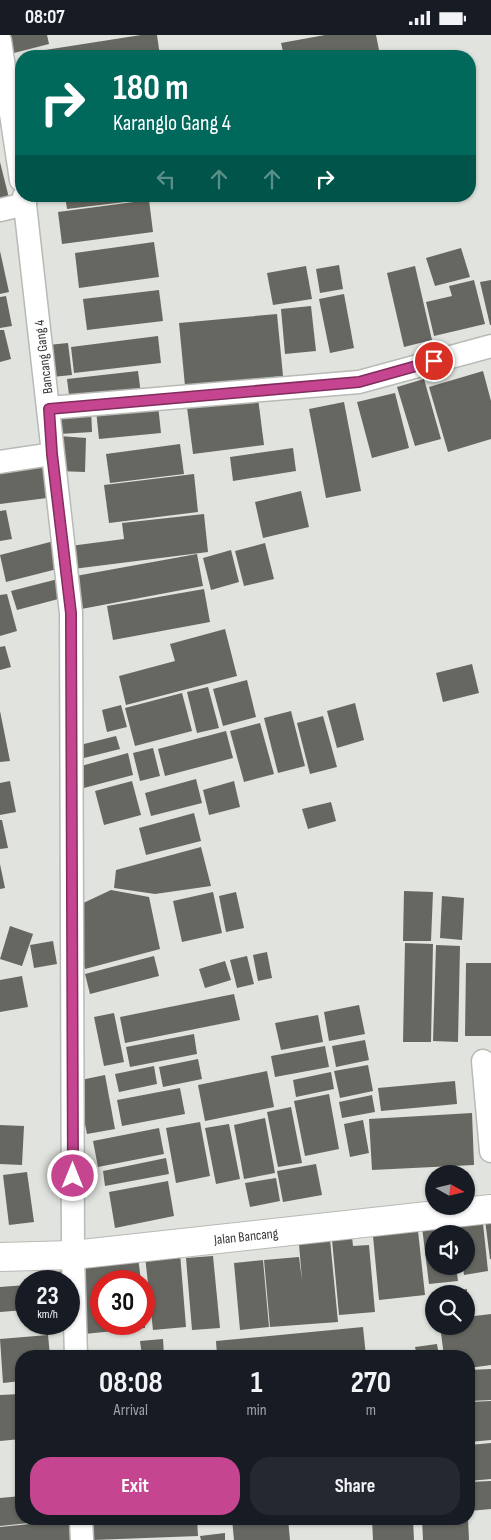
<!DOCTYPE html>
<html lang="en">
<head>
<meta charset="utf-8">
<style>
  body { margin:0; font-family:"Sofia Sans Condensed",sans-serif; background:#242831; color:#f1f3f6; height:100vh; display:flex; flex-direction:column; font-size:19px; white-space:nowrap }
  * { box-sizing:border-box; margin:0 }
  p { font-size:16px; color:#9ea1a6 }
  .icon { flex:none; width:28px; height:28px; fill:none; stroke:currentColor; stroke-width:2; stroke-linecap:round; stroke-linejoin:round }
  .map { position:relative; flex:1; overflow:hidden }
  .side { position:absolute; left:15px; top:1315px; width:460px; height:175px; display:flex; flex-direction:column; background:#171b24; border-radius:20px; box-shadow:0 1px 4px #0004 }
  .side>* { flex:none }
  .top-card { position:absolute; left:15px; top:15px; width:461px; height:152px; border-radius:20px; box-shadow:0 1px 4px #0004; background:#00695c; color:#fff; overflow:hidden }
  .needle { width:32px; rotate:98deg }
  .controls { position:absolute; left:425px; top:1130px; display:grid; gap:10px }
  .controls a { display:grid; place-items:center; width:50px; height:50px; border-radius:50%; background:#171b24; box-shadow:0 1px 4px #0004; font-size:25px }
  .speed { position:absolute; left:15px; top:1235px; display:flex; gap:10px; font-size:25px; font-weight:700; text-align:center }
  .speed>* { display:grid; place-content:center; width:65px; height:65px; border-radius:50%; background:#171b24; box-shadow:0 1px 4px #0004; line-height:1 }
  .speed small { font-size:12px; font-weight:400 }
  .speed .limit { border:8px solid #d22; background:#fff; color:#111 }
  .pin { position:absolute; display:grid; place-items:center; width:42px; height:42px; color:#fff; margin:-21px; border:2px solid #fff; border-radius:50%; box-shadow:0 1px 5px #0007 }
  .me { position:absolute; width:55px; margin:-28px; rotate:0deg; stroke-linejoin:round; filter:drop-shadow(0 0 4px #0008) }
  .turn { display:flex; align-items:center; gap:18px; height:105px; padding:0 15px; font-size:22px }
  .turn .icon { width:65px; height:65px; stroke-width:2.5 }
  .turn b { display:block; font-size:35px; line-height:42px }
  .lanes { display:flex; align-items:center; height:48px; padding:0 15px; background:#0003; justify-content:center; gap:25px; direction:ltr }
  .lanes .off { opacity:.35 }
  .eta { display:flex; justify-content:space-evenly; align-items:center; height:85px; text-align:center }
  .eta b { font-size:30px; font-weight:700; line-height:35px }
  .action { display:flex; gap:10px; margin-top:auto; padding:10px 15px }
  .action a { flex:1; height:58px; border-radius:20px; background:#c64590; color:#fff; font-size:20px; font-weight:700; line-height:58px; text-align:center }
  .action a+a { background:#242831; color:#f1f3f6 }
  .status { display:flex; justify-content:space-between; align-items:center; height:35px; padding:0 25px; background:#171b24; direction:ltr }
  .status svg { height:14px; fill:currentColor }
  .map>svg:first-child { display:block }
</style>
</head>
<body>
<div class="status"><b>08:07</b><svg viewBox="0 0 49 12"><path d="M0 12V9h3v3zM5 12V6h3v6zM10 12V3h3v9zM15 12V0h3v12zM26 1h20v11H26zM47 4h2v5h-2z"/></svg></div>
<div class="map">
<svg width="491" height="1505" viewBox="0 0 491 1505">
  <rect width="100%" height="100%" fill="#e0e3de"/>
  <!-- building -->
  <g fill="#676762">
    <path d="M6,0H47L49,9L10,19Z"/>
    <path d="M141,0H157L160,21H46L45,15Z"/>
    <path d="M325,0H376L380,20L284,21L281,8Z"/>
    <path d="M0,127L9,163L0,164Z"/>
    <path d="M65,161H140L141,165L67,174Z"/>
    <path d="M149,165L153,197L62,209L58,177Z"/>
    <path d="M154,207L159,242L79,253L75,218Z"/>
    <path d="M461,213L470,242L435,251L426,223Z"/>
    <path d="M0,216L9,257L0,259Z"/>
    <path d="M339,230L343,254L320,258L316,234Z"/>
    <path d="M306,231L312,264L273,270L267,238Z"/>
    <path d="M415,231L432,305L404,312L387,238Z"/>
    <path d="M474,245L485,289L434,301L426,267L452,261L449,251Z"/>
    <path d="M491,245V290H490L480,247Z"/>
    <path d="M159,255L163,286L87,295L83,264Z"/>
    <path d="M344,259L354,313L330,318L319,264Z"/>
    <path d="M6,261L12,291L0,293V262Z"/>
    <path d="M311,271L316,316L285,319L281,274Z"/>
    <path d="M277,279L283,341L185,351L179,288Z"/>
    <path d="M0,295H4L11,324L0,327Z"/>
    <path d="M158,301L161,328L74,338L71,312Z"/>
    <path d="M68,308L72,340L52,342L48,310Z"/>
    <path d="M138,336L141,359L70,368L67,344Z"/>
    <path d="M483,336L491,366V404L448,417L429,352Z"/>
    <path d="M424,344L441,404L415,411L397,352Z"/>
    <path d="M395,358L409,413L372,423L357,367Z"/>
    <path d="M258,363L264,410L193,419L187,372Z"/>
    <path d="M344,367L361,456L326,463L309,374Z"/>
    <path d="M158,370L161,398L99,404L96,375Z"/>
    <path d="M91,373L92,397L60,399L58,376Z"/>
    <path d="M60,401L86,403L85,437L58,436Z"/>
    <path d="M180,409L184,439L110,448L106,419Z"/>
    <path d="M293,413L296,436L233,446L230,422Z"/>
    <path d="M42,426L47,463L0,469V431Z"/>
    <path d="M194,439L198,477L109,488L104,450Z"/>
    <path d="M301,456L309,492L263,503L255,467Z"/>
    <path d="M6,475L12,504L0,506V476Z"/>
    <path d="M204,479L208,517L73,534L70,511L124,504L122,488Z"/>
    <path d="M54,506L61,533L6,547L0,520Z"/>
    <path d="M265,508L274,544L244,551L235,516Z"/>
    <path d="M231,515L239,547L211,555L203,523Z"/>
    <path d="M197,519L203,551L76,575L70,542Z"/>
    <path d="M58,544L62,563L17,575L11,556Z"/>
    <path d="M204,554L210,587L113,605L107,571Z"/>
    <path d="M7,559L17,596L0,601V560Z"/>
    <path d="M225,594L237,641L126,670L119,641L175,626L170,609Z"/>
    <path d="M5,611L11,632L0,635V612Z"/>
    <path d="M472,629L479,658L443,667L436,638Z"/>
    <path d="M247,645L256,682L223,691L213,654Z"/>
    <path d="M208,652L219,693L197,698L187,657Z"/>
    <path d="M182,658L192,696L135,711L125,673Z"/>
    <path d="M355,668L364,705L337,713L327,676Z"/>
    <path d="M121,670L127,692L107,697L102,675Z"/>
    <path d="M0,676L10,726L0,727Z"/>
    <path d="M291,676L305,731L278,738L264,683Z"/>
    <path d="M323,681L337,732L310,739L297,688Z"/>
    <path d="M260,688L274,739L244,747L230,696Z"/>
    <path d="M226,696L233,723L165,741L158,714Z"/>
    <path d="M116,701L120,714L84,723L80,710Z"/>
    <path d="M153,713L160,741L140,746L133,718Z"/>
    <path d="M128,718L133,740L80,754L74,733Z"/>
    <path d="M196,744L202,768L151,781L145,758Z"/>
    <path d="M10,746L16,777L0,780V748Z"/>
    <path d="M132,746L141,780L104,790L95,756Z"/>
    <path d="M234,746L240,772L209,780L203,755Z"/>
    <path d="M331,767L336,786L308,794L302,774Z"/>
    <path d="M194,778L201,806L146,820L139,793Z"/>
    <path d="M0,785H2L8,813L0,814Z"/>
    <path d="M201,812L211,851L155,859L114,853L116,835Z"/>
    <path d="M0,829L5,853L0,854Z"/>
    <path d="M111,855L149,862L160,914L85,934L74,899L79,870Z"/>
    <path d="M404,856L433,857L431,906H403Z"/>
    <path d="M213,857L222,898L182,907L173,866Z"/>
    <path d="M236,857L244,893L226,897L219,861Z"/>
    <path d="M442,861L464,863L462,905L440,903Z"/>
    <path d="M10,891L33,899L22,931L0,924Z"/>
    <path d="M53,906L57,929L34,933L30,910Z"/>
    <path d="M405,908L433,909L431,1007H403Z"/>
    <path d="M436,910L460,911L458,1007L433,1006Z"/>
    <path d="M267,917L272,943L258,946L253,920Z"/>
    <path d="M154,921L159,941L90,959L85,939Z"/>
    <path d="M247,921L254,949L237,953L230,925Z"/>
    <path d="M225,926L231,945L205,953L199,934Z"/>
    <path d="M466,928H491V1001H465Z"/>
    <path d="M22,941L28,972L0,977V945Z"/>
    <path d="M234,959L240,985L125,1008L120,982Z"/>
    <path d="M359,970L365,999L329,1006L324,977Z"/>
    <path d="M114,978L124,1027L104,1031L94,982Z"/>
    <path d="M318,980L323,1007L281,1015L275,988Z"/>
    <path d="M194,999L197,1019L130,1032L126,1012Z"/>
    <path d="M365,1005L369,1025L336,1032L332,1011Z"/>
    <path d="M325,1011L329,1032L275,1042L271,1021Z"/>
    <path d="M198,1024L202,1044L163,1052L159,1032Z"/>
    <path d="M368,1030L373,1056L340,1063L334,1036Z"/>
    <path d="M154,1031L157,1049L119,1057L115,1039Z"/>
    <path d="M267,1036L274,1072L205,1086L198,1050Z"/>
    <path d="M331,1037L334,1054L296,1062L293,1045Z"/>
    <path d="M105,1040L115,1094L87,1099L76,1046Z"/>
    <path d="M455,1046L457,1069L381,1076L378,1053Z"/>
    <path d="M180,1053L185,1079L122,1091L117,1065Z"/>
    <path d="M329,1059L339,1114L305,1121L294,1066Z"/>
    <path d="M372,1060L375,1077L342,1083L339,1067Z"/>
    <path d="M291,1072L302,1128L278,1132L267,1077Z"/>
    <path d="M472,1078L474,1130L372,1135L369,1084Z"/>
    <path d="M265,1083L275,1138L244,1144L234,1090Z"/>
    <path d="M363,1085L369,1118L350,1122L344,1089Z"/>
    <path d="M200,1087L210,1141L176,1148L166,1093Z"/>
    <path d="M229,1089L240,1144L216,1149L205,1093Z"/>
    <path d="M0,1090L24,1091L22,1130L0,1129Z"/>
    <path d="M159,1093L164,1119L98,1132L93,1106Z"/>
    <path d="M166,1123L169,1139L105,1151L103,1136Z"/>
    <path d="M316,1129L322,1160L283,1167L277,1136Z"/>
    <path d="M27,1137L34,1187L9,1190L3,1140Z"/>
    <path d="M276,1143L280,1166L250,1172L245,1148Z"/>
    <path d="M168,1146L174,1181L115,1193L109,1157Z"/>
    <path d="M482,1179L488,1236L464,1240L463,1231H466V1199H459L457,1182Z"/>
    <path d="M491,1184V1224H490L485,1185Z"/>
    <path d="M451,1189L452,1199H434V1231H456L458,1246L429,1249L422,1192Z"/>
    <path d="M351,1192L353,1211L369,1210L375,1277L339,1280L331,1194Z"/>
    <path d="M329,1194L338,1287L270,1292L264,1225L299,1222L302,1245L298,1197Z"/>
    <path d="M418,1196L425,1260L379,1265L373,1201Z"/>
    <path d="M180,1218L186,1292L153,1295L145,1221Z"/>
    <path d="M213,1221L220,1293L192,1295L186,1223Z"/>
    <path d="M138,1222L141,1246H101V1289H145V1293L84,1299L78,1228Z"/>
    <path d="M263,1225L269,1292L240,1295L234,1228Z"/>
    <path d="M65,1236L66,1246H34L33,1239Z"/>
    <path d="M26,1250V1275L0,1277V1252Z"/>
    <path d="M467,1254V1259H441V1258Z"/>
    <path d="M491,1279V1330L469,1333V1321H444L440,1291H466V1282Z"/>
    <path d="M363,1292L366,1321H217L216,1306Z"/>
    <path d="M48,1300L50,1321H21V1346L3,1348L0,1304Z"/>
    <path d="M163,1304L164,1321H142L140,1306Z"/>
    <path d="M437,1309L439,1321H417L415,1312Z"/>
    <path d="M138,1317V1321H102V1320Z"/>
    <path d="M491,1334V1365L469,1366V1335Z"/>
    <path d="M21,1359V1404L0,1406V1360Z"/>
    <path d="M491,1366V1405L469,1407V1367Z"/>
    <path d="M491,1408V1444L469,1446V1410Z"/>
    <path d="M491,1446V1474L469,1476V1447Z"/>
    <path d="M21,1461V1484L57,1485L0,1491V1463Z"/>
    <path d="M92,1484H197L198,1501L93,1505Z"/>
    <path d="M232,1484H288L290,1505H234Z"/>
    <path d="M372,1484H413L414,1505H373Z"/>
    <path d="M422,1484H468L469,1505H423Z"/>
    <path d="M69,1485L71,1505H0V1492Z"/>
    <path d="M225,1498V1505H201L200,1501Z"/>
  </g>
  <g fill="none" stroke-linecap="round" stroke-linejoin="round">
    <defs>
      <g id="minor">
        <path d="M0,6L21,145"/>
        <path d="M24,161L71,578L73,1220L76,1321"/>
        <path d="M0,175L25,169"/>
        <path d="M49,373L359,347L491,311"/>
        <path d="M0,427L52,419"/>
        <path d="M483,1026L491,1116"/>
        <path d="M81,1484L82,1505"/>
      </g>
      <path id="tertiary" d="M0,1222L73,1220L491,1174"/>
    </defs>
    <!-- minor casing -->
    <use href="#minor" stroke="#b7bab5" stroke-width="25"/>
    <!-- tertiary casing -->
    <use href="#tertiary" stroke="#b7bab5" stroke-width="30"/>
    <!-- minor -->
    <use href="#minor" stroke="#fff" stroke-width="22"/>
    <!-- tertiary -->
    <use href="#tertiary" stroke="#fff" stroke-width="28"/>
  </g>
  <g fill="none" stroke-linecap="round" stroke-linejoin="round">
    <defs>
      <path id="route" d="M73,1141L71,578L52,419L49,374L359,347L434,326"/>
    </defs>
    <!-- route casing -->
    <use href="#route" stroke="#812d5e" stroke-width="12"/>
    <!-- route -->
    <use href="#route" stroke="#c64590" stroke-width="9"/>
  </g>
  <g text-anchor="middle" stroke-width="5" stroke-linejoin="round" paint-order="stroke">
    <!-- street labels -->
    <g font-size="14" fill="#363735" stroke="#fff">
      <text transform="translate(43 322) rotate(-97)" y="5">Bancang Gang 4</text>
      <text transform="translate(246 1201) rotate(-6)" y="5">Jalan Bancang</text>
    </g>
  </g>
</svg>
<div class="controls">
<a><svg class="needle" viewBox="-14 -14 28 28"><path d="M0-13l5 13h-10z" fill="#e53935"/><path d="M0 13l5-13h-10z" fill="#9ea1a6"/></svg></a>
<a><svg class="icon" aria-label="sound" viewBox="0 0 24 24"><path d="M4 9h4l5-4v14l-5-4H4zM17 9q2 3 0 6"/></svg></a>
<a><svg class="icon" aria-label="search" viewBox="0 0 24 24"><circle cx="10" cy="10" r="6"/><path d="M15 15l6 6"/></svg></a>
</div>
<div class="speed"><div>23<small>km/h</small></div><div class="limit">30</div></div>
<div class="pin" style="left:434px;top:326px;background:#d93025"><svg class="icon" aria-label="arrive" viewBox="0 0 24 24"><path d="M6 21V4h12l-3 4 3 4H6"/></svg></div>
<svg class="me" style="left:73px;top:1141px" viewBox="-20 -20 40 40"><circle r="17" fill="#c64590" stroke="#fff" stroke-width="3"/><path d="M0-11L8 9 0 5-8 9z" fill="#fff"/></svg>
<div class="top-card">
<div class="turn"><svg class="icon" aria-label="right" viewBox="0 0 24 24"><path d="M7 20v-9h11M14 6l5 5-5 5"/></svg><div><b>180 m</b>Karanglo Gang 4</div></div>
<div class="lanes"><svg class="icon off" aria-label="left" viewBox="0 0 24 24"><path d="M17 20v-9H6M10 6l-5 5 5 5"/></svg><svg class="icon off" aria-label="ahead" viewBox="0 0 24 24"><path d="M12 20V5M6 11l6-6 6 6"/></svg><svg class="icon off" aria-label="ahead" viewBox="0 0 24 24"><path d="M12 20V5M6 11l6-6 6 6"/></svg><svg class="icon" aria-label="right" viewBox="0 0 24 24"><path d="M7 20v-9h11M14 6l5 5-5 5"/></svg></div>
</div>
<section class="side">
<div class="eta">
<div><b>08:08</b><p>Arrival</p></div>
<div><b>1</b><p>min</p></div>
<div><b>270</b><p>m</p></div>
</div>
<div class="action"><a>Exit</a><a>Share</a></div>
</section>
</div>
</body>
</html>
